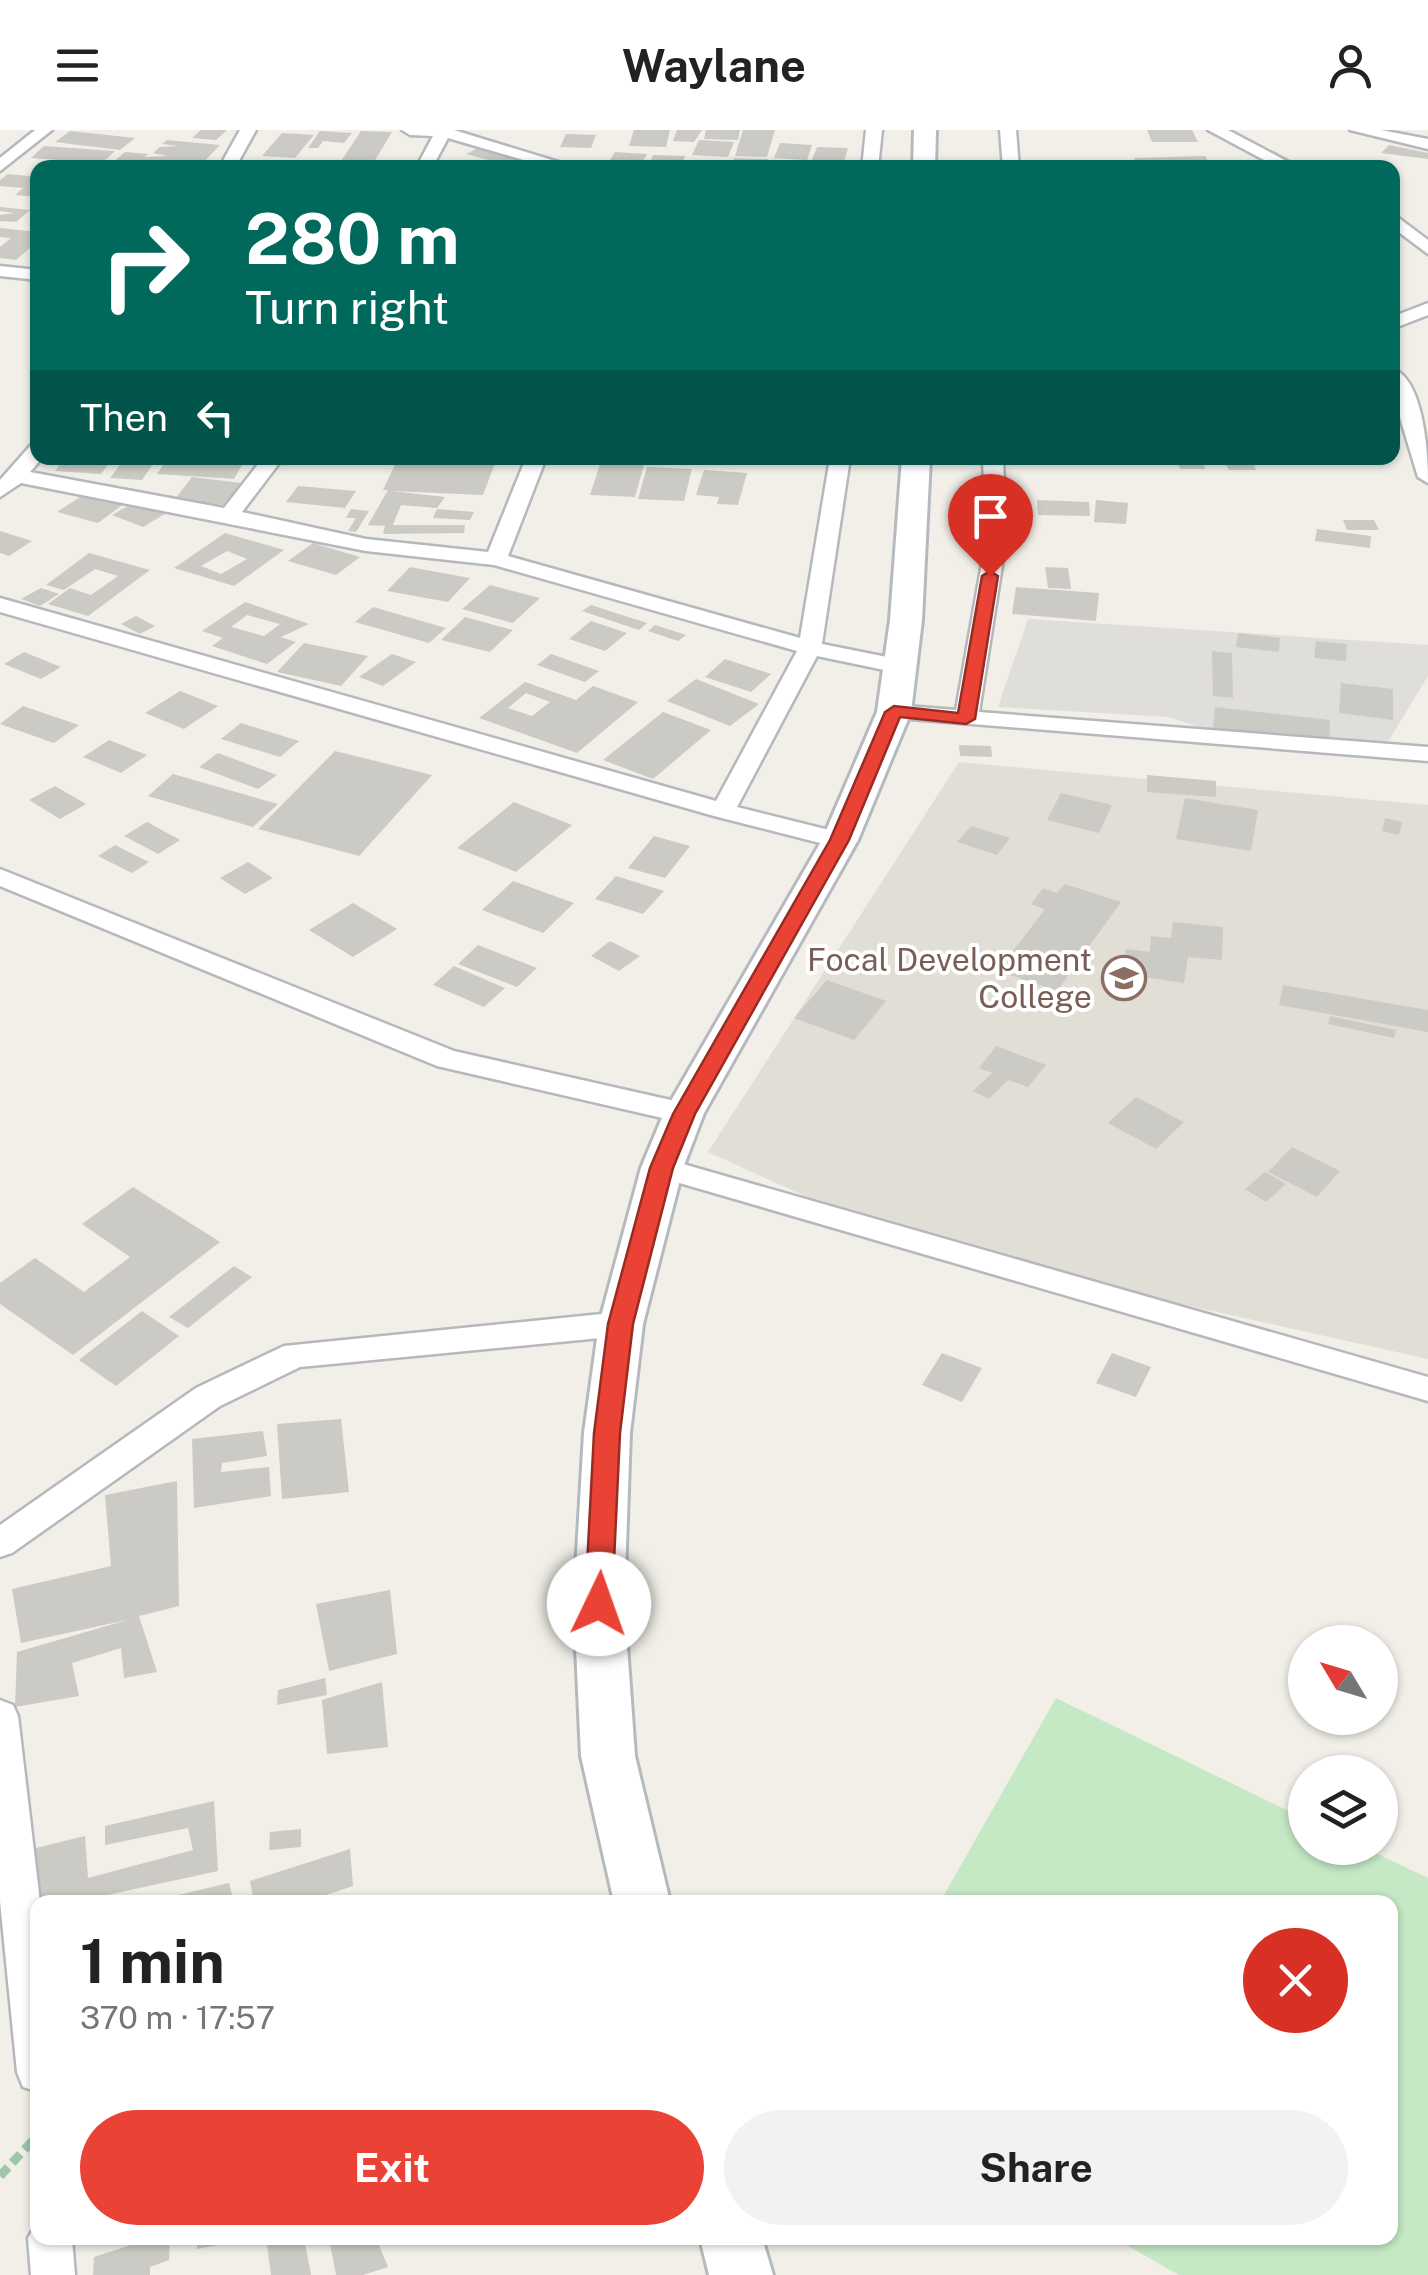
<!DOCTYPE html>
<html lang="en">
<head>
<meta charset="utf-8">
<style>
  body { margin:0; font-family:"Public Sans",sans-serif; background:#f2f2f2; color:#222; height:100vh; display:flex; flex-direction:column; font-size:38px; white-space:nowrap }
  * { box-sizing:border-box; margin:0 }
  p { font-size:32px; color:#767676 }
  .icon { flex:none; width:55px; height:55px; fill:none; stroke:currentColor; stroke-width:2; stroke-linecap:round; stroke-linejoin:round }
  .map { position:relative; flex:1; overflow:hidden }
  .side { position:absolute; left:30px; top:1765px; width:1368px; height:350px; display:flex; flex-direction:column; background:#fff; border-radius:20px; box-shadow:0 2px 8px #0004 }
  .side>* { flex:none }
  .guide { position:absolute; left:30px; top:30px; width:1370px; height:305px; border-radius:20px; box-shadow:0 2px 8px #0004; background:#00695c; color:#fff; overflow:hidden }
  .needle { width:65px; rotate:308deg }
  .controls { position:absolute; left:1288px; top:1495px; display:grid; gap:20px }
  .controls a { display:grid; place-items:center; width:110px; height:110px; border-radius:50%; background:#fff; box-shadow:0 2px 8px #0004; font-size:50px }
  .pin { position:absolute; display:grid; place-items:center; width:85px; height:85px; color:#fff; margin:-102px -42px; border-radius:50% 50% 50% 0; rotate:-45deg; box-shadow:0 0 10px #0007 }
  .pin .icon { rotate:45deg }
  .me { position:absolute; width:110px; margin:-55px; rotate:3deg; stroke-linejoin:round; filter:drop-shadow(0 0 8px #0008) }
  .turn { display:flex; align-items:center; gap:35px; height:210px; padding:0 50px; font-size:45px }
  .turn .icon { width:130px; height:130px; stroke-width:2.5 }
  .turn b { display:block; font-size:70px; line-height:85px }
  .then { display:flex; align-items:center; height:95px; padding:0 50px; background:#0003; gap:20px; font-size:38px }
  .round { display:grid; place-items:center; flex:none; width:105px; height:105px; border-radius:52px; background:#f2f2f2 }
  .head { display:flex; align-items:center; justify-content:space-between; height:170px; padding:0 50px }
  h1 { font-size:60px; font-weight:700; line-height:75px }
  .primary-button { display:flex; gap:20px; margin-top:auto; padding:20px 50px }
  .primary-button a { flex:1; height:115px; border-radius:60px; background:#ea4335; color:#fff; font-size:40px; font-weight:700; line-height:115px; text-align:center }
  .primary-button a+a { background:#f2f2f2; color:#222 }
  header { display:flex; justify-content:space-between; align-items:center; height:130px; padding:0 50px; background:#fff; font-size:45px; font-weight:700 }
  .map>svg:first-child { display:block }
</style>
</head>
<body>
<header><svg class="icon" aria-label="menu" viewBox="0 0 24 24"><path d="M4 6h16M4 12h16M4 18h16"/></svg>Waylane<svg class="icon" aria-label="person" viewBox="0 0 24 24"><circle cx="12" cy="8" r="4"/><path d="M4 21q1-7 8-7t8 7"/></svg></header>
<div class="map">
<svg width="1428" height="2145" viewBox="0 0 1428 2145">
  <rect width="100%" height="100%" fill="#f1efe8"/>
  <!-- industrial -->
  <path fill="#e0deda" d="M1028,489L1428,515V546L1389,610L1364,617L1224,605L1168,587L998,577Z"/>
  <!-- education -->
  <path fill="#e1ded6" d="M959,632L1428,675V1229L1128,1162L820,1073L708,1022Z"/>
  <!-- green -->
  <path fill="#c5e8c5" d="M1056,1568L1305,1689V1718H1365L1428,1748V2145H1179L1114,2108H1390V1772H940Z"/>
  <!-- building -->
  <g fill="#cccac5" fill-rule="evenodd">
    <path d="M201,0H227L216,10L192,8Z"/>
    <path d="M634,0H670L666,17L629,16Z"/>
    <path d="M677,0H702L694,12L673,11Z"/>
    <path d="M706,0H740L738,10L704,9Z"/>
    <path d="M743,0H775L767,27L735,26Z"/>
    <path d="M1147,0H1192L1198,12H1152Z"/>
    <path d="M70,1L135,8L120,20L55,12Z"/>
    <path d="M320,1L352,3L344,13L323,11L318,18H308Z"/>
    <path d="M361,1L392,2L374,32L341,31Z"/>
    <path d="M282,3L314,5L295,28L262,26Z"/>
    <path d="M566,4L596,5L591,18L560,17Z"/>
    <path d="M167,10L220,15L198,38L111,34L125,22L148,24L144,27L168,26L153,23L160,17L178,16L162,14Z"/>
    <path d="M699,10L734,12L728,27L692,25Z"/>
    <path d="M780,13L812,15L807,30L774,28Z"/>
    <path d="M1389,15L1428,23V29L1381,23Z"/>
    <path d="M44,16L115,21L102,33L31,28Z"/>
    <path d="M482,16L537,32L526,38H491L500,33L466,24Z"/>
    <path d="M817,17L848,18L844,32L812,30Z"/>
    <path d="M615,22L647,24L639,38H605Z"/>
    <path d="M653,25L685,26L681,38H648Z"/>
    <path d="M1205,26L1212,38L1139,36L1134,28Z"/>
    <path d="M734,28L768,29L766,38H714L716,31L733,32Z"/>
    <path d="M774,30L809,31L807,38H772Z"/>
    <path d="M8,44L38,47V53L29,60L38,61V67L15,65L23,58L0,56V50Z"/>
    <path d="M0,77L30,80L16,92L0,91V85L14,83L0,81Z"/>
    <path d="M0,98L38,102V111L16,130L0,128V117L11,108L0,107Z"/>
    <path d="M65,328H113L101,344L55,341Z"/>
    <path d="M125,328H157L142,350L110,348Z"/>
    <path d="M168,328H246L234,349L157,344Z"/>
    <path d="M398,328H497L483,365L391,361L445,367L437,378L401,375L393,395H465L464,403L383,404L385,396L368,395L388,360H383Z"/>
    <path d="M602,328H646L635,367L590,365Z"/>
    <path d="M1251,328L1256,340H1229L1223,329Z"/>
    <path d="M1177,331H1202L1205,339H1180Z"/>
    <path d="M647,337L692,339L684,371L638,369Z"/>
    <path d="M704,340L747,343L738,375L717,374L719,367L696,365Z"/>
    <path d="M192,347L242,353L225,375L175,369Z"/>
    <path d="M298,356L356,361L345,378L286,372Z"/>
    <path d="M86,363L125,373L98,393L57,382Z"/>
    <path d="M1037,370L1089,372L1090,386L1038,385Z"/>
    <path d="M1096,370L1128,373L1126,394L1094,392Z"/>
    <path d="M137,371L168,382L143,397L112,385Z"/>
    <path d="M351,379L369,381L356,402L348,401L356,388H346Z"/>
    <path d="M437,379L474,382L470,390L433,388Z"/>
    <path d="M1343,390H1374L1379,400H1347Z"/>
    <path d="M1317,399L1371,406L1370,418L1315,411Z"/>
    <path d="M0,401L32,411L9,426L0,423Z"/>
    <path d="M225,403L284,420L234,456L174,438ZM227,421L247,429L221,444L201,436Z"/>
    <path d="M313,413L360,427L336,445L288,431Z"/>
    <path d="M89,423L150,440L88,486L48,474L70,458L91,465L118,446L95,439L64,460L46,455Z"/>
    <path d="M410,437L470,448L448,472L387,461Z"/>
    <path d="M1045,437L1068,438L1071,459L1048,458Z"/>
    <path d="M490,455L540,468L513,493L462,479Z"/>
    <path d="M1016,457L1099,463L1096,491L1012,484Z"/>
    <path d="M41,458L59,464L40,476L21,469Z"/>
    <path d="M245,472L309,494L281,507L296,512L267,534L212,516L223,508L202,501ZM247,485L280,494L264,506L231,497Z"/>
    <path d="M591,475L647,493L639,500L582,481Z"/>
    <path d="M373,477L446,498L429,513L355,492Z"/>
    <path d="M136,486L155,496L140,504L121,494Z"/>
    <path d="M465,487L513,500L490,522L441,510Z"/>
    <path d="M591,491L627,503L605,521L569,509Z"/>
    <path d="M655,495L686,505L678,511L648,501Z"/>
    <path d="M1238,503L1280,508L1279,522L1236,517Z"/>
    <path d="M1316,511L1347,514L1346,531L1314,528Z"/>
    <path d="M304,513L368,526L341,556L277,542Z"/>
    <path d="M1212,521L1232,523L1233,568L1213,566Z"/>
    <path d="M24,522L61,537L41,549L4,534Z"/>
    <path d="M392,524L416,532L383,556L359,547Z"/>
    <path d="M551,524L599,541L585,552L537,535Z"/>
    <path d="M725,529L771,544L751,562L705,547Z"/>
    <path d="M696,549L759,574L730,596L667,571Z"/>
    <path d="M525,552L576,570L593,556L638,572L577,623L479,588ZM526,563L550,572L532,586L508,578Z"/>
    <path d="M1341,553L1393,559V590L1339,583Z"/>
    <path d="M180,561L218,576L184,599L145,583Z"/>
    <path d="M23,576L79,595L54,613L0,594Z"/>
    <path d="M1215,577L1330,590L1329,612L1213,598Z"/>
    <path d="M663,582L711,600L653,649L603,630Z"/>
    <path d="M241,593L299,611L280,627L221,609Z"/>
    <path d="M109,610L147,625L121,643L83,627Z"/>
    <path d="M959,615L991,616L992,627L960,626Z"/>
    <path d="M335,621L432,645L359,726L258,699Z"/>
    <path d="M218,623L277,645L258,659L199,637Z"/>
    <path d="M173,644L278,674L253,697L148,666Z"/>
    <path d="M1147,645L1216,651V667L1147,662Z"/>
    <path d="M55,656L86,674L60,689L29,670Z"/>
    <path d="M1061,663L1112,675L1099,703L1047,690Z"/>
    <path d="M1185,668L1258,680L1251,721L1176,709Z"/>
    <path d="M514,672L572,695L516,742L457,718Z"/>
    <path d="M1385,688L1402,692L1399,705L1382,701Z"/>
    <path d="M147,692L180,710L158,724L124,706Z"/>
    <path d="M971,696L1010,708L997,725L957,712Z"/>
    <path d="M654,706L690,716L665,748L628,738Z"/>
    <path d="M115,715L149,732L132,743L98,726Z"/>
    <path d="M248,732L273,748L245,764L220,748Z"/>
    <path d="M616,746L664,761L643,784L595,769Z"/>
    <path d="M513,751L574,773L543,803L482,780Z"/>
    <path d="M1065,754L1121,772L1057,861L998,841L1045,779L1031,774L1043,758L1057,763Z"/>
    <path d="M353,773L397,799L353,827L309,800Z"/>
    <path d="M1173,792L1223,797L1222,830L1188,827L1184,853L1122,844L1126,819L1150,822L1151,806L1171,808Z"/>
    <path d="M610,811L640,826L619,841L591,826Z"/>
    <path d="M478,815L537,838L517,857L458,834Z"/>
    <path d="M454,836L505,858L484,877L433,855Z"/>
    <path d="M827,850L886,871L854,910L794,888Z"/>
    <path d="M1283,855L1428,880V902L1279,875Z"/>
    <path d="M1330,886L1396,900L1394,908L1328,894Z"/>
    <path d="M996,916L1046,935L1028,957L1008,950L989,969L973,961L992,943L979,938Z"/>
    <path d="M1136,967L1184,992L1156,1019L1108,993Z"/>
    <path d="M1292,1017L1340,1041L1317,1067L1268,1042Z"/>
    <path d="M1265,1042L1286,1054L1266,1072L1245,1059Z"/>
    <path d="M133,1057L220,1112L73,1225L0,1174V1153L35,1128L84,1162L130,1127L82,1094Z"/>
    <path d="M234,1136L252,1147L188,1198L169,1187Z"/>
    <path d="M142,1181L179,1206L116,1256L79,1230Z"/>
    <path d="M942,1223L982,1238L962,1272L922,1255Z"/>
    <path d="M1112,1223L1151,1237L1136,1267L1096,1253Z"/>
    <path d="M341,1289L349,1362L282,1369L277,1294Z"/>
    <path d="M263,1301L267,1326L222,1333L221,1342L269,1337L271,1366L194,1378L192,1309Z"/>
    <path d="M177,1351L179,1476L139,1486L157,1542L124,1548L121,1518L72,1533L79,1566L15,1577L17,1522L127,1490L21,1513L12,1459L111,1436L105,1365Z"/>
    <path d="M390,1460L397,1524L329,1541L316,1474Z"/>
    <path d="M325,1548L327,1565L277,1575L278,1560Z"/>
    <path d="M382,1552L388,1617L327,1624L322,1570Z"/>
    <path d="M214,1671L218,1741L75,1772H38L36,1718L85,1706L88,1748L193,1720L188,1698L105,1715V1696Z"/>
    <path d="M301,1699V1717L269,1720L270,1702Z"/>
    <path d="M350,1719L353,1756L305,1772H254L250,1751Z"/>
    <path d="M229,1753L234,1772H175L174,1766Z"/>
    <path d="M152,2108H170L169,2130L150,2137V2145H93L94,2127Z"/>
    <path d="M197,2108H251V2109L197,2119Z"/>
    <path d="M266,2108H304L311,2145H271Z"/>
    <path d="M329,2108H376L388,2137L363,2145H336Z"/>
  </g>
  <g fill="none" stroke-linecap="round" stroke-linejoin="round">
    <defs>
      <g id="street">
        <path d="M35,0H52L0,41V28Z"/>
        <path d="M240,0H256L235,38H219Z"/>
        <path d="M402,0H454L578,38H551L448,8L432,38H416L433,6L410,5Z"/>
        <path d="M866,0H882L878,38H862Z"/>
        <path d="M1000,0H1016L1019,38H1003Z"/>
        <path d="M1208,0H1228L1300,38H1279Z"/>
        <path d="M1350,0H1381L1428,9V19Z"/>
        <path d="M1392,83L1428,110V124L1392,97Z"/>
        <path d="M0,136L38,140V150L0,146Z"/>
        <path d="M1428,173V185L1392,199V187Z"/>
        <path d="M1392,238C1424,249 1428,324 1428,353L1418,347L1392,261Z"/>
        <path d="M38,313V328H42L30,342L224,378L263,328H283L242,382L366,409L488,422L526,328H546L508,426L800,508L830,328H850L822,514L907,531L910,536L899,543L817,526L737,677L849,705L853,710L840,718L714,686L0,482V468L716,671L797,521L494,435L366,421L21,353L0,367V350L31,315Z"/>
        <path d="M983,328H1003L1006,410L979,582L1428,617V631L886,587L882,582L886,577L894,575L956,580L986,410Z"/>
        <path d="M0,739L454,921L684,973L694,976L698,983L694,990L684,993L437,936L0,756Z"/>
        <path d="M662,1028L1428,1247V1271L652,1045L647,1038L652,1031Z"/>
        <path d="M621,1182L632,1186L637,1194L632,1202L621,1206L300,1237L220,1276L12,1423L0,1427V1395L196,1258L284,1216Z"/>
        <path d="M0,1570L13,1575L18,1586L40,1772L38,1962L23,1957L17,1942L0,1771Z"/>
        <path d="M38,2091V2108H72L75,2145H31L28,2108Z"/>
      </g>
      <g id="secondary">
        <path d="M914,0H936L935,38H913Z"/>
        <path d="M902,328H930L922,490L911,582L858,710L704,983L683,1038L643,1194L630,1303L624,1474L635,1626L670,1772H614L581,1626L574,1474L584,1303L599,1194L641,1038L664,983L822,710L877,582L890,490Z"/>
        <path d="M700,2108H762L773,2145H709Z"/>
      </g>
    </defs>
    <!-- street casing -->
    <use href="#street" stroke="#b5b8bc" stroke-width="5"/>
    <!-- secondary casing -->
    <use href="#secondary" stroke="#b6babf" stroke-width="6"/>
    <!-- path -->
    <path stroke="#9cc7a9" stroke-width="9" stroke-dasharray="12 6" stroke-linecap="butt" d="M0,2046L38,2005"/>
    <!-- street -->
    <use href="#street" fill="#fff" fill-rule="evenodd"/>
    <!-- secondary -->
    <use href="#secondary" fill="#fff" fill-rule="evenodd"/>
  </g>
  <!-- route -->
  <path fill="#ea4335" stroke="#982c22" stroke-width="2.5" d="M990,441L998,446L975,589L966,594L900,587L849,710L695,984L673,1038L633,1194L620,1303L612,1474L608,1482L599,1485L589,1482L585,1474L594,1303L608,1194L650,1038L673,984L830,710L885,582L894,576L958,583L982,446Z"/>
  <!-- icons -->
  <defs>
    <symbol id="university-ring" viewBox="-11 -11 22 22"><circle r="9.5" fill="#fff" stroke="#8d6e63" stroke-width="1.5"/><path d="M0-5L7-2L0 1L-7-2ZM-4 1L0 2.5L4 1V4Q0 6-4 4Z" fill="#8d6e63"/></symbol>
  </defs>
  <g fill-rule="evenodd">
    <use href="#university-ring" x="1099" y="823" width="50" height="50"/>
  </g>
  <g text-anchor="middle" stroke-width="8" stroke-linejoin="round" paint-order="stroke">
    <!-- education labels -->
    <g font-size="32" fill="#785e54" stroke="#fff" text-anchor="end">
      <text x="1092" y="841">Focal Development<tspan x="1092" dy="37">College</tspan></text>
    </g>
  </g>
</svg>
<div class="controls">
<a><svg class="needle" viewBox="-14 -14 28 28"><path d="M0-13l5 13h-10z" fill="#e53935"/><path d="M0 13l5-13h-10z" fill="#767676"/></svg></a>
<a><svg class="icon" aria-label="layers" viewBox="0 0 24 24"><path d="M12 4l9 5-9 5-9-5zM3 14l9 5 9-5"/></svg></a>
</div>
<div class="pin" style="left:990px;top:446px;background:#d93025"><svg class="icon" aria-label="arrive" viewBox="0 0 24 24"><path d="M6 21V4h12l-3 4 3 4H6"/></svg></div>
<svg class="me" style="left:599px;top:1474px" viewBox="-20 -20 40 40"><circle r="19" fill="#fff"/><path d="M0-13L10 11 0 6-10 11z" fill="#ea4335"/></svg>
<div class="guide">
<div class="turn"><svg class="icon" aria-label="right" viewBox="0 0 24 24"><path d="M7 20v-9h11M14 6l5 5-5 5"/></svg><div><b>280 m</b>Turn right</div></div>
<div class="then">Then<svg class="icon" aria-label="left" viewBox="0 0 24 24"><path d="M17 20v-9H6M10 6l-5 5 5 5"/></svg></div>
</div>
<section class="side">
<div class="head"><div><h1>1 min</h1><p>370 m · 17:57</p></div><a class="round" style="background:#d93025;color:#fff"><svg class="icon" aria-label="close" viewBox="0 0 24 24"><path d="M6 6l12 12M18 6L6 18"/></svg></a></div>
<div class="primary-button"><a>Exit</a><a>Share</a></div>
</section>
</div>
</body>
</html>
